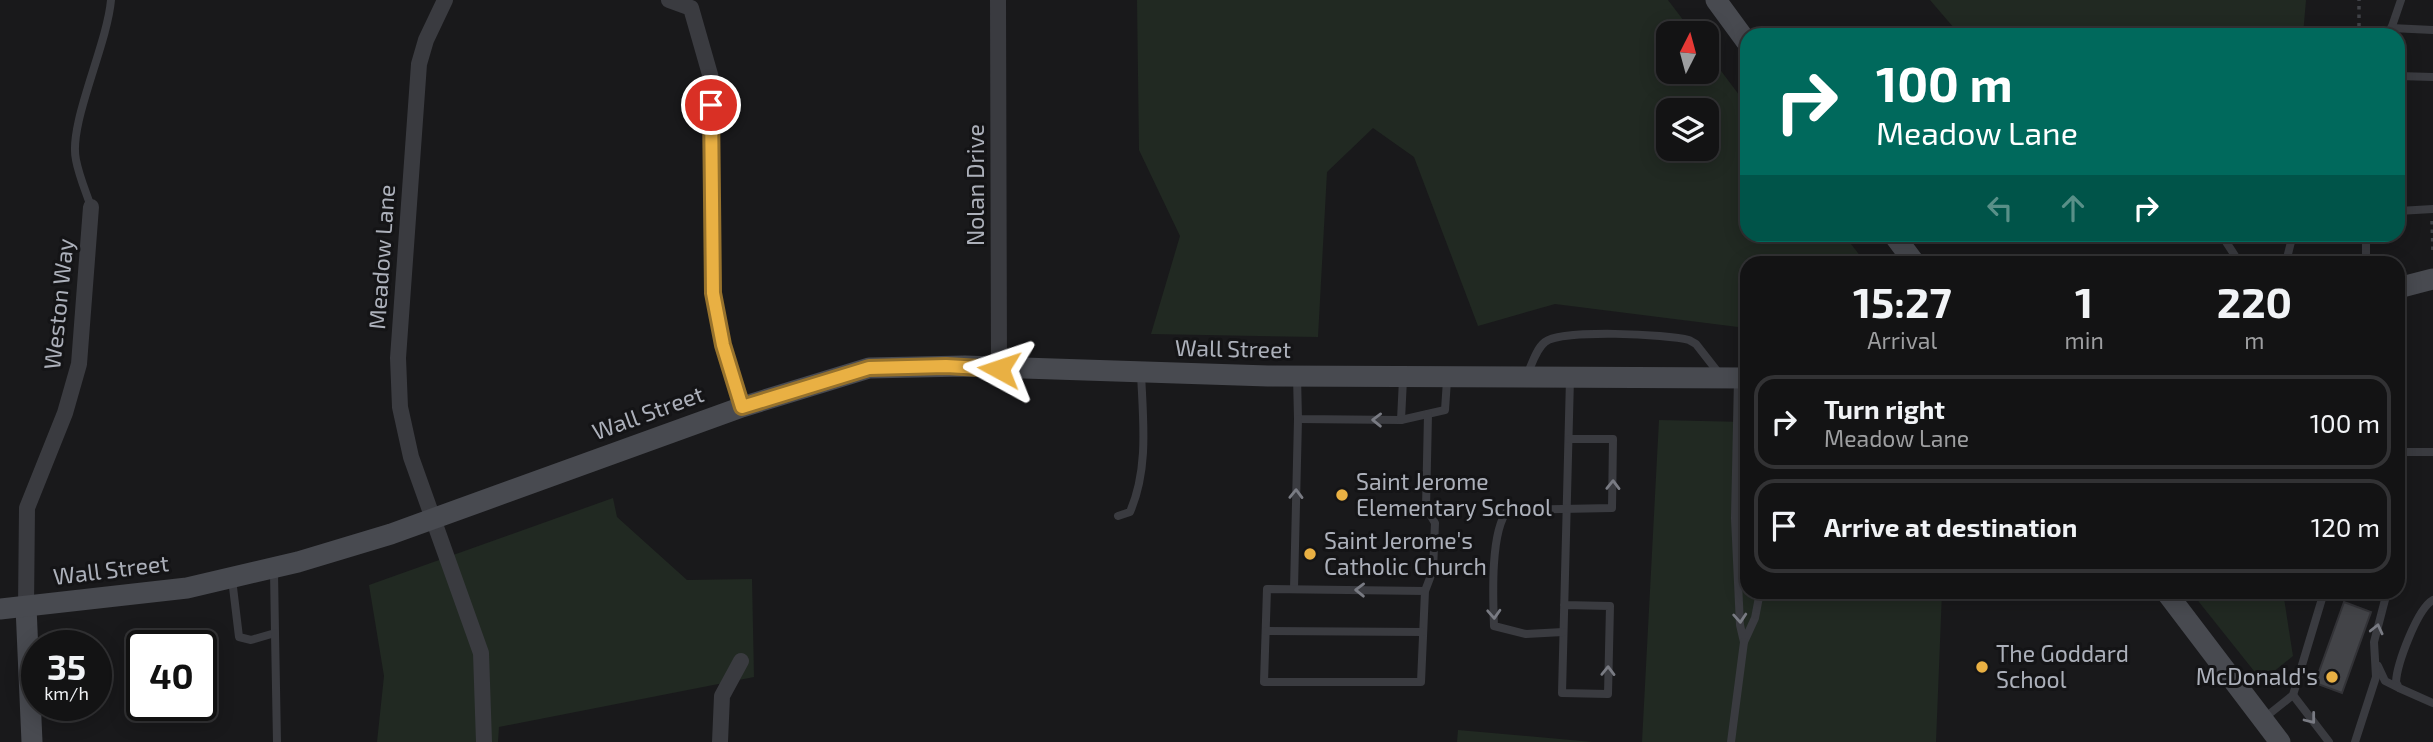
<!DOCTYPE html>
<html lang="en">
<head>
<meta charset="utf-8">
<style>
  body { margin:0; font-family:"Exo 2",sans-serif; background:#1c1c1d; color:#f1f3f6; height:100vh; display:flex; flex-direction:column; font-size:26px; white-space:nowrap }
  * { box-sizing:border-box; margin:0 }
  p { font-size:23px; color:#9d9ea0 }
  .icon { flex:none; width:38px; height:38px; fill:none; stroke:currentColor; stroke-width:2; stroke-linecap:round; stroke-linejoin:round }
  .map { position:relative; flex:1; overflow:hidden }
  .details { position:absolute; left:1740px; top:256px; width:665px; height:343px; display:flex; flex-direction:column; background:#131314; border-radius:21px; box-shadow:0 4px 18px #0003,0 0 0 2px #323234 }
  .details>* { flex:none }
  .banner { position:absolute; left:1740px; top:28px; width:665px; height:214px; border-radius:21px; box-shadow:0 4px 18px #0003,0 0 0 2px #323234; background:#00695c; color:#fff; overflow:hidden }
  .needle { width:46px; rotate:6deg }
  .controls { position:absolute; left:1656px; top:21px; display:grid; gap:14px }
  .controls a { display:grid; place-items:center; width:63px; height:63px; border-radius:14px; background:#131314; box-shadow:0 4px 18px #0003,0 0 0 2px #323234; font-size:35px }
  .speed { position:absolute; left:21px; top:630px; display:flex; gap:14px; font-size:35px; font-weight:700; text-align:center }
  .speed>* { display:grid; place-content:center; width:91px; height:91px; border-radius:50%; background:#131314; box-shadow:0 4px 18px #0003,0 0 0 2px #323234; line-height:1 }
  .speed small { font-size:18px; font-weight:400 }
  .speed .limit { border:4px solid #111; border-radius:10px; background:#fff; color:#111 }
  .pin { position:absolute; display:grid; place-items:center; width:60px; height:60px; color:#fff; margin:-30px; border:4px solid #fff; border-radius:50%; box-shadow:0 2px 7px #0007 }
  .me { position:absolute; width:77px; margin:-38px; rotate:275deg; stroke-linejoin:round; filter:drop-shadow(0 0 5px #0008) }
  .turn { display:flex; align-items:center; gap:24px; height:147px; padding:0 21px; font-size:32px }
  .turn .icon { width:91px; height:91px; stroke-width:2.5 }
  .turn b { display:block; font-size:49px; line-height:60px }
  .lanes { display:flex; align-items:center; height:66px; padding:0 21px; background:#0003; justify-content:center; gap:35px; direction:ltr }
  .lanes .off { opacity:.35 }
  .eta { display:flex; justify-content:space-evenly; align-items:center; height:119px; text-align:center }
  .eta b { font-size:42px; font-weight:700; line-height:49px }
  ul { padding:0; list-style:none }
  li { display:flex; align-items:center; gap:21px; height:94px; margin:0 14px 10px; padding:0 7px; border:4px solid #323234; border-radius:21px }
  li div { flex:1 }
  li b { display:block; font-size:26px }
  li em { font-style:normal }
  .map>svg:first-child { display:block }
</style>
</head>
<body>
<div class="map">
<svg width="2433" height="742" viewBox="0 0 2433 742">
  <rect width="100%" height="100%" fill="#19191b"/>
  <!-- green -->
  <g fill="#212922" fill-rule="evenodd">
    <path d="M1137,0H1668L1693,33H1668V72H1706V51L1746,104V234L1844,235L1865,262H1746V328L1555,304L1478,326L1414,157L1373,128L1327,172L1318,337L1151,334L1180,236L1139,150ZM1706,110V149H1668V110Z"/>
    <path d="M1930,0H2306L2303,35H1960Z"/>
    <path d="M1659,420L1746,422L1747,595L1768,592H1942L1936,742H1642Z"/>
    <path d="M613,498L617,517L687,580L752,579L754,677L499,727L498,742H377L384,676L369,585Z"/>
    <path d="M2191,592H2283L2293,656L2262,681Z"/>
    <path d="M1458,730L1593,742H1457Z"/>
  </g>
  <!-- building -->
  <path fill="#434448" stroke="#333337" stroke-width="2" d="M2344,602L2371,612L2342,693L2315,683Z"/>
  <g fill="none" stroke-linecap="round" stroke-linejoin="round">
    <!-- path -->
    <g stroke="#404247" stroke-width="3.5" stroke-dasharray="3.5 5" stroke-linecap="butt">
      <path d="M2359,35V0"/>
      <path d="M2432,221L2433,254"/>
    </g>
    <!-- lane -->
    <g stroke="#3a3b40" stroke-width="8">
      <path d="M2391,28L2433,30"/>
      <path d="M2389,35L2401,0"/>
      <path d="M2398,76L2433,77"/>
      <path d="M91,207C86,192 79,176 76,160C68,124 107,46 111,0"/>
      <path d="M2398,211L2433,209"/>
      <path d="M2221,234L2239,262"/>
      <path d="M2366,234V262"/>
      <path d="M2286,262L2293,234"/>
      <path d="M1527,375C1532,364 1536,349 1545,342C1561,329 1668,334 1689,340L1696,344L1721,376"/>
      <path d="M1297,376L1298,419L1401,420L1403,379"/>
      <path d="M1738,378L1735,518L1740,625L1744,642L1755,618L1760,592"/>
      <path d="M1401,420L1445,410L1447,380"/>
      <path d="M2398,452H2433"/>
      <path d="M1118,516L1130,512C1149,468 1143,420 1141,373"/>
      <path d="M232,579L239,637L251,640L275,633L274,571"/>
      <path d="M1294,589L1298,419"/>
      <path d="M1425,591L1267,589L1264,682H1421L1425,591L1433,570L1435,523L1426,508L1428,414"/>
      <path d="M2433,600C2417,609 2397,664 2396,682L2399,688L2433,703"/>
      <path d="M1564,605L1610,606L1608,694L1562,693L1570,378"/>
      <path d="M1266,631L1423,632"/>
      <path d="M1563,632L1526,634L1494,626C1493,599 1490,530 1508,510L1612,508L1613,439H1569"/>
      <path d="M275,633L277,742"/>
      <path d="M2378,666L2385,681L2399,688"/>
      <path d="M2293,695L2329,742"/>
      <path d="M2263,719L2293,695L2324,592"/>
      <path d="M1731,742L1744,642"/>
      <path d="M2355,742L2376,677L2374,642L2387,592"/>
    </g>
    <!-- street -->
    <g stroke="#3a3b40" stroke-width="16">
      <path d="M445,0L426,40L419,64L398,358L400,407L411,457L481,653L484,742"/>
      <path d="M669,0L691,8L711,78L713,293L723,345L742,407"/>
      <path d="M998,0L999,369"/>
      <path d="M26,607L27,508L65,413L79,364L91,207"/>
      <path d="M720,742L722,696L741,661"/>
    </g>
    <!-- secondary -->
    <g stroke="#484a50" stroke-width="21">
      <path d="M1716,0L1746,41"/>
      <path d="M1893,234L1914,262"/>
      <path d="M2398,288L2433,279"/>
      <path d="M2166,592L2280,742"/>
      <path d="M26,607L32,742"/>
      <path d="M0,609L187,588L298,562L391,534L742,407L869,368L965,366L1268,376L1746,378"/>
    </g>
  </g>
  <!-- one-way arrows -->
  <defs><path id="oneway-chevron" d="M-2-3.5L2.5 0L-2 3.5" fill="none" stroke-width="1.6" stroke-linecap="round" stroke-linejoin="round" transform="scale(1.75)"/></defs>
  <g stroke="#797b83">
    <use href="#oneway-chevron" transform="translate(1377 420) rotate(-179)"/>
    <use href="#oneway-chevron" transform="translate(1613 485) rotate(-89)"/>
    <use href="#oneway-chevron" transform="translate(1296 494) rotate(-89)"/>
    <use href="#oneway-chevron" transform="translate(1360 590) rotate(-179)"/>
    <use href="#oneway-chevron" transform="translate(1494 614) rotate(87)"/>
    <use href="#oneway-chevron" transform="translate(1740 618) rotate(86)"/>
    <use href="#oneway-chevron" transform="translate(2377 629) rotate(-77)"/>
    <use href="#oneway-chevron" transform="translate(1608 671) rotate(-89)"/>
    <use href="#oneway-chevron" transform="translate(2311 719) rotate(52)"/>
  </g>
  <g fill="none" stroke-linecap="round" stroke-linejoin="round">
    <defs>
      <path id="route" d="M711,105L713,293L723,345L742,407L869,368L946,366L999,369"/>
    </defs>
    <!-- route casing -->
    <use href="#route" stroke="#97722c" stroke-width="18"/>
    <!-- route -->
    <use href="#route" stroke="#e9b043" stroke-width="12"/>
  </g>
  <!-- markers -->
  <g fill="#e9b043" stroke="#141416" stroke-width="2.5">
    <circle cx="1342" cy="495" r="7"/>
    <circle cx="1310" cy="554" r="7"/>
    <circle cx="1982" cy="667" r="7"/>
    <circle cx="2332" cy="677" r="7"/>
  </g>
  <g text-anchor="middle" stroke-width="6" stroke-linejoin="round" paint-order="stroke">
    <!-- street labels -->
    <g font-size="23" fill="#acb0ba" stroke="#141416">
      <text transform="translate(976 185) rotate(-90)" y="8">Nolan Drive</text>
      <text transform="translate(382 257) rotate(-86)" y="8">Meadow Lane</text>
      <text transform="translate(59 304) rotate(-84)" y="8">Weston Way</text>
      <text transform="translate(1233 349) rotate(1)" y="8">Wall Street</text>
      <text transform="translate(648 413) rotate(-20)" y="8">Wall Street</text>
      <text transform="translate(111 570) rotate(-7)" y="8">Wall Street</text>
    </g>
    <!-- poi labels -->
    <g font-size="23" fill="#acb0ba" stroke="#141416" text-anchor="start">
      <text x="1356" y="490">Saint Jerome<tspan x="1356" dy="26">Elementary School</tspan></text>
      <text x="1324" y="549">Saint Jerome's<tspan x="1324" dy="26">Catholic Church</tspan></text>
      <text x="1996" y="662">The Goddard<tspan x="1996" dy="26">School</tspan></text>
      <text x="2318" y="685" text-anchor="end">McDonald's</text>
    </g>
  </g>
</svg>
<div class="controls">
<a><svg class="needle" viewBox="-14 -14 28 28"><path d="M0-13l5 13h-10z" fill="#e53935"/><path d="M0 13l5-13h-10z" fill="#9d9ea0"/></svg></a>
<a><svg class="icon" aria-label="layers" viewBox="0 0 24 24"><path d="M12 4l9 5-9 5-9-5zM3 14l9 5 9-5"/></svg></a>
</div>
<div class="speed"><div>35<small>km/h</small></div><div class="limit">40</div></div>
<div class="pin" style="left:711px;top:105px;background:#d93025"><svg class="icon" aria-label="arrive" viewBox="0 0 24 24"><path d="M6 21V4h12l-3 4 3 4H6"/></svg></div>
<svg class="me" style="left:999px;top:369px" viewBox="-20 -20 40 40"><path d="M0-17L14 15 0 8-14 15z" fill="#e9b043" stroke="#fff" stroke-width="4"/></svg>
<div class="banner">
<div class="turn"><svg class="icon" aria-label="right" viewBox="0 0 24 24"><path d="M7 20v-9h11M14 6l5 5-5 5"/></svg><div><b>100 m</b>Meadow Lane</div></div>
<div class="lanes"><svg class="icon off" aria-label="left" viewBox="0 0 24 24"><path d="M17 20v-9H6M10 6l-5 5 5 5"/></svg><svg class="icon off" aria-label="ahead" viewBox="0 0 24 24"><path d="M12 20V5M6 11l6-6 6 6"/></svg><svg class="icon" aria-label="right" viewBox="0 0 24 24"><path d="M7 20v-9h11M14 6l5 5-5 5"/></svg></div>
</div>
<section class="details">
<div class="eta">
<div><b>15:27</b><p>Arrival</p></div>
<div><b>1</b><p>min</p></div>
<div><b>220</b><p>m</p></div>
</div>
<ul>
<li><svg class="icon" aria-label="right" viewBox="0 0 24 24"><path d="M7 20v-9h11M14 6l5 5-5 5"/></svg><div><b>Turn right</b><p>Meadow Lane</p></div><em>100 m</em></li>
<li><svg class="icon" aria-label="arrive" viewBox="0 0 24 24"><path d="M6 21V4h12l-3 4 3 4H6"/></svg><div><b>Arrive at destination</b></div><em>120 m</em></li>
</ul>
</section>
</div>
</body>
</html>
